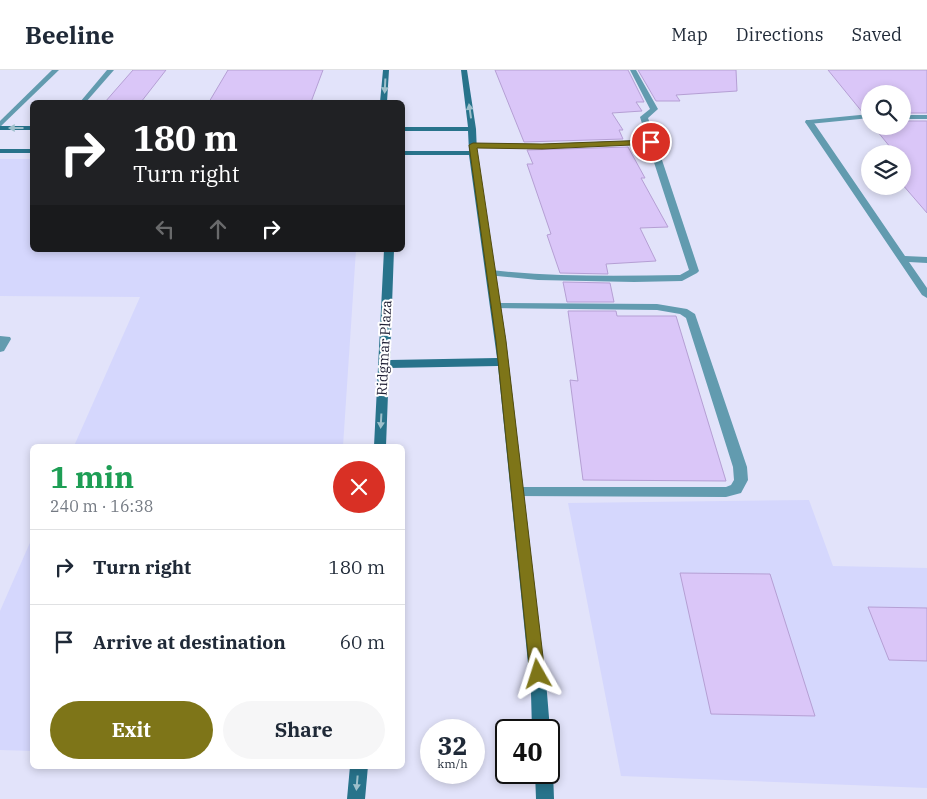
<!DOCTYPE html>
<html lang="en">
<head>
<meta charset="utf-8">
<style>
  body { margin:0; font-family:"IBM Plex Serif",serif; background:#f6f6f7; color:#1f2937; height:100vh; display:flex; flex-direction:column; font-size:19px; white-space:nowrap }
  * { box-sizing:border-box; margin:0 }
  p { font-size:16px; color:#747a83 }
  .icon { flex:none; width:28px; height:28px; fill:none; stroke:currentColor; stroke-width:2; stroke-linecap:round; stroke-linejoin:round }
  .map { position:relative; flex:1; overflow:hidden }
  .side { position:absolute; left:30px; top:374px; width:375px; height:325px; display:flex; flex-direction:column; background:#fff; border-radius:8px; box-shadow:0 2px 8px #0003 }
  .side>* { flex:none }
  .hud { position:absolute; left:30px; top:30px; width:375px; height:152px; border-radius:8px; box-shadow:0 2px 8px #0003; background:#202124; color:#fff; overflow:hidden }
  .controls { position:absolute; left:861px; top:15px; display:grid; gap:10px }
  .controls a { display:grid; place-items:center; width:50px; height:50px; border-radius:50%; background:#fff; box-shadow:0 2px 8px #0003; font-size:25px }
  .speed { position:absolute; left:420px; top:649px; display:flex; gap:10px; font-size:25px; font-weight:700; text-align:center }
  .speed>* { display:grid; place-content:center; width:65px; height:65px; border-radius:50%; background:#fff; box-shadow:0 2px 8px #0003; line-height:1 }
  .speed small { font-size:12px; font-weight:400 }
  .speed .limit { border:2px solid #111; border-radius:8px; background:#fff; color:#111 }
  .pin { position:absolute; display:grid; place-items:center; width:42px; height:42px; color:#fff; margin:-21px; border:2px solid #fff; border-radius:50%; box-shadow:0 1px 5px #0007 }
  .me { position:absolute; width:55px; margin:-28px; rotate:354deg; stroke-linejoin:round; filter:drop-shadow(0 0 4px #0008) }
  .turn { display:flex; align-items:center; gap:18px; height:105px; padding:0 20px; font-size:22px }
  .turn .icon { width:65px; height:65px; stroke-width:2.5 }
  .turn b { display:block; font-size:35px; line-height:42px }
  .lanes { display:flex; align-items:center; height:48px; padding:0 20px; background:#0003; justify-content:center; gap:25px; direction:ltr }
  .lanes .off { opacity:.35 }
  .round { display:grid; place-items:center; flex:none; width:52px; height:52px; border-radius:26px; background:#f6f6f7 }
  .summary { display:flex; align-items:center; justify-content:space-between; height:85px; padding:0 20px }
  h1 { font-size:30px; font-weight:700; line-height:38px; color:#1e9e55 }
  .primary-button { display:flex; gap:10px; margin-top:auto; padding:10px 20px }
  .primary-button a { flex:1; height:58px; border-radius:30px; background:#7e7518; color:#fff; font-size:20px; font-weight:700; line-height:58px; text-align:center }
  .primary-button a+a { background:#f6f6f7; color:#1f2937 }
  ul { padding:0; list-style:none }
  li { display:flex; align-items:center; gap:15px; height:75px; padding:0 20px; border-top:1px solid #e0e1e3 }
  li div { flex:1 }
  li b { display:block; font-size:19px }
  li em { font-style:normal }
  header { display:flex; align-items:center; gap:30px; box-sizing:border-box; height:70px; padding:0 25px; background:#fff; border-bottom:1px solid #e0e1e3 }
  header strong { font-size:24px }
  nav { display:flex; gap:28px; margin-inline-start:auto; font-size:18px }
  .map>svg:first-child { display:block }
</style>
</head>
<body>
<header>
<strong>Beeline</strong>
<nav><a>Map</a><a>Directions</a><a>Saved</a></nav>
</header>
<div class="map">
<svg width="927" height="729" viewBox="0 0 927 729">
  <rect width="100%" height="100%" fill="#e2e3fa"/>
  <!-- built -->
  <g fill="#d5d7fd">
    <path d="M0,89H32V180H356L343,376H74L140,227L0,226Z"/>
    <path d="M809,430L833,496L927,498V718L621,706L568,433Z"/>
    <path d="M32,468V681L0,680V541Z"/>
  </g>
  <!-- building -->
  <g fill="#dac6f8" stroke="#b59fd4">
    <path d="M133,0H166L141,32H105Z"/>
    <path d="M228,0H323L311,32H209Z"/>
    <path d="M495,0H628L644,32H636L642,41L612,43L623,60H619L623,69L524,72Z"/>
    <path d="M638,0H736L737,21L676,25L680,31H656Z"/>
    <path d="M828,0H927V43H902V24H870V42L863,43Z"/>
    <path d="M902,51H927V143L902,114V84L877,83H895L873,56H902Z"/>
    <path d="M628,77L645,108H641L668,157L640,158L656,191L606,194L608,204L560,203L547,165L551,164L527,94H533L527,80Z"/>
    <path d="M563,212L610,213L614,232H567Z"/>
    <path d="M568,241H616L617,246H676L726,411L583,410L570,310L578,311Z"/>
    <path d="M680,503L770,504L815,646L711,644Z"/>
    <path d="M868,537L927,538V591L889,590Z"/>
  </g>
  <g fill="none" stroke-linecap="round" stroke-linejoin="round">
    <!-- lane -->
    <g fill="#629baf" fill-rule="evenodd">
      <path d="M52,0H59L0,57V51Z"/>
      <path d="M107,0H114L86,32H80Z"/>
      <path d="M630,0H636L658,39L648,48L699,201L697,203L682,211L634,212L538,210L487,205L486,203L491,200C554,207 617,206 680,205L689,200L648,74L542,78L473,77L469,75L473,73L542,74L647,70L640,47L650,39Z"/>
      <path d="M870,44V48L809,54L805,52L809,50Z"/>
      <rect x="902" y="45" width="25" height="4"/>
      <path d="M496,233L657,234L687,239L695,244L747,397L748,410L741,423L726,427L513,426L511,422L513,418L518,417H726L731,415L734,410L733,397L686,248L680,244L657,240L492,238L491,236Z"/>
      <path d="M0,266L10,267L11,269L4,281L0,282Z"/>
    </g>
    <!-- street -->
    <path fill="#629baf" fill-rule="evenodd" d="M806,50H812L905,186L927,187V193L909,192L927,218V228L922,225L805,52Z"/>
    <!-- secondary -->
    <g fill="#28738b" fill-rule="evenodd">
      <path d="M383,0H389L387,32H380Z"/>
      <path d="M461,0H467L476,59L477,83L506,271L547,623L550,660L549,662V660H532L531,623L498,296L389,298L386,376H374L384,180H394L390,290L497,288L469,85H402V81H469L468,61H402V57H468Z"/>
      <rect x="0" y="56" width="32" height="4"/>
      <rect x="0" y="79" width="32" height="4"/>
      <path d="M549,695L553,702L554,729H536L535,702H549Z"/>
      <path d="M350,696H368L365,729H347Z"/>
    </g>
  </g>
  <!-- one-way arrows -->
  <defs><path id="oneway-solid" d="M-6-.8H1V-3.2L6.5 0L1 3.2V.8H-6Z" transform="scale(1.25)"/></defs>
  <g fill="#9ec0cb">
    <use href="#oneway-solid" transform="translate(385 16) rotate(93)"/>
    <use href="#oneway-solid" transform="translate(470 41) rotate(-98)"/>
    <use href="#oneway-solid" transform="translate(16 58) rotate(180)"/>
    <use href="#oneway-solid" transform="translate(381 351) rotate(93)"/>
    <use href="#oneway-solid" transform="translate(357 713) rotate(95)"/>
  </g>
  <!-- route -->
  <path fill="#7e7518" stroke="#524c10" d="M651,70L654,71V74L542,79L477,78L506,271L545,604L543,609L538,611L532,609L530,604L496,271L469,75L473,73L542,74Z"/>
  <g text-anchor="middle" stroke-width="4" stroke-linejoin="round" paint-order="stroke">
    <!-- street labels -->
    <g font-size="14" fill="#1f1f34" stroke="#fff">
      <text transform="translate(384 278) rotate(-87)" y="5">Ridgmar Plaza</text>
    </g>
  </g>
</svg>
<div class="controls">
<a><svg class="icon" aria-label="search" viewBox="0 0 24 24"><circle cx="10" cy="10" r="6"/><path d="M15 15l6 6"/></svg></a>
<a><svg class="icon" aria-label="layers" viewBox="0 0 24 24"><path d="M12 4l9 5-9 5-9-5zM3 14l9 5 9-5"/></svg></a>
</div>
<div class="speed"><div>32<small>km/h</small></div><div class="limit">40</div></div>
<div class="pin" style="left:651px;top:72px;background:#d93025"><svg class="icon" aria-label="arrive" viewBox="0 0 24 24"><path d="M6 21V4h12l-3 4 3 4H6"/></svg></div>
<svg class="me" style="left:538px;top:604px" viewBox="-20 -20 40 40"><path d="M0-17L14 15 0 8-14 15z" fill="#7e7518" stroke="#fff" stroke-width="4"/></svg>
<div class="hud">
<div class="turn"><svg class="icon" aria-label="right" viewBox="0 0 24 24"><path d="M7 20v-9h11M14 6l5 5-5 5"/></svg><div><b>180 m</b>Turn right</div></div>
<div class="lanes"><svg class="icon off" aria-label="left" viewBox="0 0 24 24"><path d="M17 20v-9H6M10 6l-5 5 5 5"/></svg><svg class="icon off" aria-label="ahead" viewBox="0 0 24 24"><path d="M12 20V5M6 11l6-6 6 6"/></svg><svg class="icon" aria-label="right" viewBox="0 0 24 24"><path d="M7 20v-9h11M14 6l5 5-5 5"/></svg></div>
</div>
<section class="side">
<div class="summary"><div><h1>1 min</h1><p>240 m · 16:38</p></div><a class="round" style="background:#d93025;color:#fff"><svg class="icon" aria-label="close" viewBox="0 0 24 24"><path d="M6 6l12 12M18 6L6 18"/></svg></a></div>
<ul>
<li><svg class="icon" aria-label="right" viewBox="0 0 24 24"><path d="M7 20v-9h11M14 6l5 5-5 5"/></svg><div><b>Turn right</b></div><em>180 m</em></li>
<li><svg class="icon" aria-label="arrive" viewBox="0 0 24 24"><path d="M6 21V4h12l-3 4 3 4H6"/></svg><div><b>Arrive at destination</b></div><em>60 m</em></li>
</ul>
<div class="primary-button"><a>Exit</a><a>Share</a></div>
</section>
</div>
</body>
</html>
